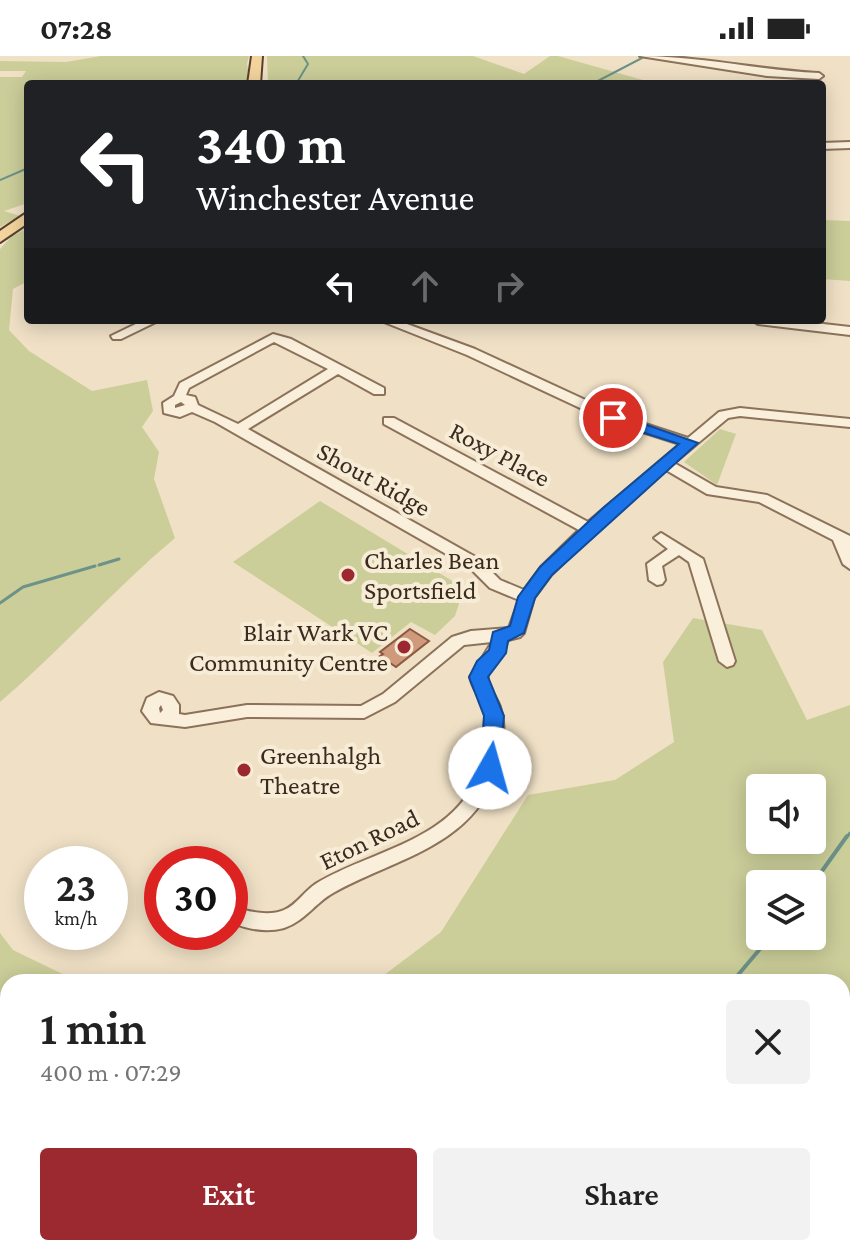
<!DOCTYPE html>
<html lang="en">
<head>
<meta charset="utf-8">
<style>
  body { margin:0; font-family:"Crimson Pro",serif; background:#f2f2f2; color:#222; height:100vh; display:flex; flex-direction:column; font-size:30px; white-space:nowrap }
  * { box-sizing:border-box; margin:0 }
  p { font-size:26px; color:#767676 }
  .icon { flex:none; width:44px; height:44px; fill:none; stroke:currentColor; stroke-width:2; stroke-linecap:round; stroke-linejoin:round }
  .map { position:relative; flex:1; overflow:hidden }
  .sheet { position:absolute; left:0px; top:918px; width:850px; height:282px; display:flex; flex-direction:column; background:#fff; border-radius:24px 24px 0 0; box-shadow:0 4px 20px #0003 }
  .sheet>* { flex:none }
  .top-card { position:absolute; left:24px; top:24px; width:802px; height:244px; border-radius:8px; box-shadow:0 4px 20px #0003; background:#202124; color:#fff; overflow:hidden }
  .controls { position:absolute; left:746px; top:718px; display:grid; gap:16px }
  .controls a { display:grid; place-items:center; width:80px; height:80px; border-radius:8px; background:#fff; box-shadow:0 4px 20px #0003; font-size:40px }
  .speed { position:absolute; left:24px; top:790px; display:flex; gap:16px; font-size:40px; font-weight:700; text-align:center }
  .speed>* { display:grid; place-content:center; width:104px; height:104px; border-radius:50%; background:#fff; box-shadow:0 4px 20px #0003; line-height:1 }
  .speed small { font-size:20px; font-weight:400 }
  .speed .limit { border:12px solid #d22; background:#fff; color:#111 }
  .pin { position:absolute; display:grid; place-items:center; width:68px; height:68px; color:#fff; margin:-34px; border:4px solid #fff; border-radius:50%; box-shadow:0 2px 8px #0007 }
  .me { position:absolute; width:88px; margin:-44px; rotate:7deg; stroke-linejoin:round; filter:drop-shadow(0 0 6px #0008) }
  .turn { display:flex; align-items:center; gap:28px; height:168px; padding:0 40px; font-size:36px }
  .turn .icon { width:104px; height:104px; stroke-width:2.5 }
  .turn b { display:block; font-size:56px; line-height:68px }
  .lanes { display:flex; align-items:center; height:76px; padding:0 40px; background:#0003; justify-content:center; gap:40px; direction:ltr }
  .lanes .off { opacity:.35 }
  .round { display:grid; place-items:center; flex:none; width:84px; height:84px; border-radius:8px; background:#f2f2f2 }
  .head { display:flex; align-items:center; justify-content:space-between; height:136px; padding:0 40px }
  h1 { font-size:48px; font-weight:600; line-height:60px }
  .action { display:flex; gap:16px; margin-top:auto; padding:16px 40px }
  .action a { flex:1; height:92px; border-radius:8px; background:#9c292f; color:#fff; font-size:32px; font-weight:600; line-height:92px; text-align:center }
  .action a+a { background:#f2f2f2; color:#222 }
  .status { display:flex; justify-content:space-between; align-items:center; height:56px; padding:0 40px; background:#fff; direction:ltr }
  .status svg { height:22px; fill:currentColor }
  .map>svg:first-child { display:block }
</style>
</head>
<body>
<div class="status"><b>07:28</b><svg viewBox="0 0 49 12"><path d="M0 12V9h3v3zM5 12V6h3v6zM10 12V3h3v9zM15 12V0h3v12zM26 1h20v11H26zM47 4h2v5h-2z"/></svg></div>
<div class="map">
<svg width="850" height="1199" viewBox="0 0 850 1199">
  <rect width="100%" height="100%" fill="#f0e1c6"/>
  <!-- green -->
  <g fill="#cbce99" fill-rule="evenodd">
    <path d="M101,0H249L247,8L251,28H28V147L4,155L20,160L0,171V21H22L26,15H0V5L66,6Z"/>
    <path d="M267,0H473L524,18L550,0H558L657,28H268Z"/>
    <path d="M822,164L850,165V225L822,223Z"/>
    <path d="M28,172V225L13,233L9,274L29,295L92,335L147,324L153,355L142,371L159,396L154,423L175,482C113,534 61,594 0,646V193L12,180Z"/>
    <path d="M720,373L736,378L717,429L684,406Z"/>
    <path d="M320,445L464,532L455,560L435,579L411,566L372,597L233,506Z"/>
    <path d="M693,562L762,574L807,664L850,649V1199H0V877L13,894L79,926H8V1192H842V926H375L441,876L528,739L615,724L674,686L663,606ZM760,732H812V784H760ZM760,828H812V880H760Z"/>
  </g>
  <g fill="none" stroke-linecap="round" stroke-linejoin="round">
    <!-- stream-far2 -->
    <g stroke="#6d9287" stroke-width="2">
      <path d="M296,28L308,8L303,0"/>
      <path d="M592,28L642,2"/>
      <path d="M0,124L28,112"/>
    </g>
    <!-- stream-far1 -->
    <g stroke="#6d9287" stroke-width="3">
      <path d="M99,509L119,503"/>
      <path d="M0,547L23,531L95,510"/>
      <path d="M846,782L850,777"/>
    </g>
    <!-- stream -->
    <g stroke="#6d9287" stroke-width="4">
      <path d="M812,829L847,780"/>
      <path d="M732,926L771,880"/>
      <path d="M0,1178L8,1179"/>
      <path d="M80,1192L123,1199"/>
      <path d="M442,1199L452,1192"/>
    </g>
  </g>
  <!-- building -->
  <path fill="#cf9a7b" stroke="#8c5a40" stroke-width="2" d="M410,573L429,585L396,611L380,600L383,598L380,596Z"/>
  <g fill="none" stroke-linecap="round" stroke-linejoin="round">
    <defs>
      <g id="minor">
        <path d="M640,0C699,0 759,14 819,17L823,20L819,23L767,20Z"/>
        <path d="M850,86V92L822,93V87Z"/>
        <path d="M144,264H160L121,283H113L111,280Z"/>
        <path d="M379,264H396L475,293L618,359L688,382L719,356L740,352L850,363V371L740,360L728,362L674,407L716,431L767,439L850,480V513L843,508L833,484L759,446L707,438L666,414L594,476L551,519L534,542L524,577L520,581L508,584L501,601L488,618C486,631 496,639 500,651C507,674 503,701 494,723C467,792 391,804 333,837C315,847 305,865 284,872C266,877 247,873 230,866V850C246,855 268,861 284,854C297,849 305,834 317,827C370,795 451,785 477,721C486,700 491,671 483,649C479,639 472,632 470,621L492,586L464,589L395,646L364,662L247,661L185,671L151,667L142,655L147,642L159,636L173,640L179,649V658L185,659L247,649L361,650L383,638L452,581L471,575L509,572L519,544L490,532L469,511L215,366L192,356L180,361L164,357L163,347L174,340L180,327L273,278L291,283L384,332V338H374L338,318L248,373L479,503L500,524L524,534L541,511L579,474L384,368V362H394L588,466L680,388L608,365L467,299ZM274,286L328,313L238,368L198,349L195,341L186,339L189,332ZM181,346L185,349L175,352V349ZM161,649L163,654L160,657L159,652Z"/>
        <path d="M752,264H788L850,271V279L758,268Z"/>
        <path d="M661,477L703,503L735,605L733,609L727,611L719,605L689,506L679,499L662,510L665,524L662,528L657,529L649,524L647,508L668,493L654,482Z"/>
      </g>
      <g id="major">
        <path d="M252,0H262L260,28H248Z"/>
        <path d="M28,156V167L0,186V175Z"/>
      </g>
    </defs>
    <!-- minor casing -->
    <use href="#minor" stroke="#8c725b" stroke-width="4"/>
    <!-- major casing -->
    <use href="#major" stroke="#59412f" stroke-width="4"/>
    <!-- minor -->
    <use href="#minor" fill="#faefda" fill-rule="evenodd"/>
    <!-- major -->
    <use href="#major" fill="#f3d49d" fill-rule="evenodd"/>
  </g>
  <!-- route -->
  <path fill="#1a73e8" stroke="#114b97" stroke-width="2" d="M613,357L698,387L552,519L535,542L524,577L508,585L506,597L488,621L504,660L499,712L497,717H483L480,712L484,660L469,621L477,605L489,594L493,576L510,570L518,541L540,511L603,452L679,388L607,365V359Z"/>
  <!-- markers -->
  <g fill="#9c292f" stroke="#f7ecd6" stroke-width="3">
    <circle cx="348" cy="519" r="8"/>
    <circle cx="404" cy="591" r="8"/>
    <circle cx="244" cy="714" r="8"/>
  </g>
  <g text-anchor="middle" stroke-width="8" stroke-linejoin="round" paint-order="stroke">
    <!-- street labels -->
    <g font-size="26" fill="#3b2b1f" stroke="#f7ecd6">
      <text transform="translate(500 398) rotate(28)" y="9">Roxy Place</text>
      <text transform="translate(374 423) rotate(29)" y="9">Shout Ridge</text>
      <text transform="translate(369 783) rotate(-26)" y="9">Eton Road</text>
    </g>
    <!-- poi labels -->
    <g font-size="26" fill="#3b2b1f" stroke="#f7ecd6" text-anchor="start">
      <text x="364" y="513">Charles Bean<tspan x="364" dy="30">Sportsfield</tspan></text>
      <text x="388" y="585" text-anchor="end">Blair Wark VC<tspan x="388" dy="30">Community Centre</tspan></text>
      <text x="260" y="708">Greenhalgh<tspan x="260" dy="30">Theatre</tspan></text>
    </g>
  </g>
</svg>
<div class="controls">
<a><svg class="icon" aria-label="sound" viewBox="0 0 24 24"><path d="M4 9h4l5-4v14l-5-4H4zM17 9q2 3 0 6"/></svg></a>
<a><svg class="icon" aria-label="layers" viewBox="0 0 24 24"><path d="M12 4l9 5-9 5-9-5zM3 14l9 5 9-5"/></svg></a>
</div>
<div class="speed"><div>23<small>km/h</small></div><div class="limit">30</div></div>
<div class="pin" style="left:613px;top:362px;background:#d93025"><svg class="icon" aria-label="arrive" viewBox="0 0 24 24"><path d="M6 21V4h12l-3 4 3 4H6"/></svg></div>
<svg class="me" style="left:490px;top:712px" viewBox="-20 -20 40 40"><circle r="19" fill="#fff"/><path d="M0-13L10 11 0 6-10 11z" fill="#1a73e8"/></svg>
<div class="top-card">
<div class="turn"><svg class="icon" aria-label="left" viewBox="0 0 24 24"><path d="M17 20v-9H6M10 6l-5 5 5 5"/></svg><div><b>340 m</b>Winchester Avenue</div></div>
<div class="lanes"><svg class="icon" aria-label="left" viewBox="0 0 24 24"><path d="M17 20v-9H6M10 6l-5 5 5 5"/></svg><svg class="icon off" aria-label="ahead" viewBox="0 0 24 24"><path d="M12 20V5M6 11l6-6 6 6"/></svg><svg class="icon off" aria-label="right" viewBox="0 0 24 24"><path d="M7 20v-9h11M14 6l5 5-5 5"/></svg></div>
</div>
<section class="sheet">
<div class="head"><div><h1>1 min</h1><p>400 m · 07:29</p></div><a class="round"><svg class="icon" aria-label="close" viewBox="0 0 24 24"><path d="M6 6l12 12M18 6L6 18"/></svg></a></div>
<div class="action"><a>Exit</a><a>Share</a></div>
</section>
</div>
</body>
</html>
